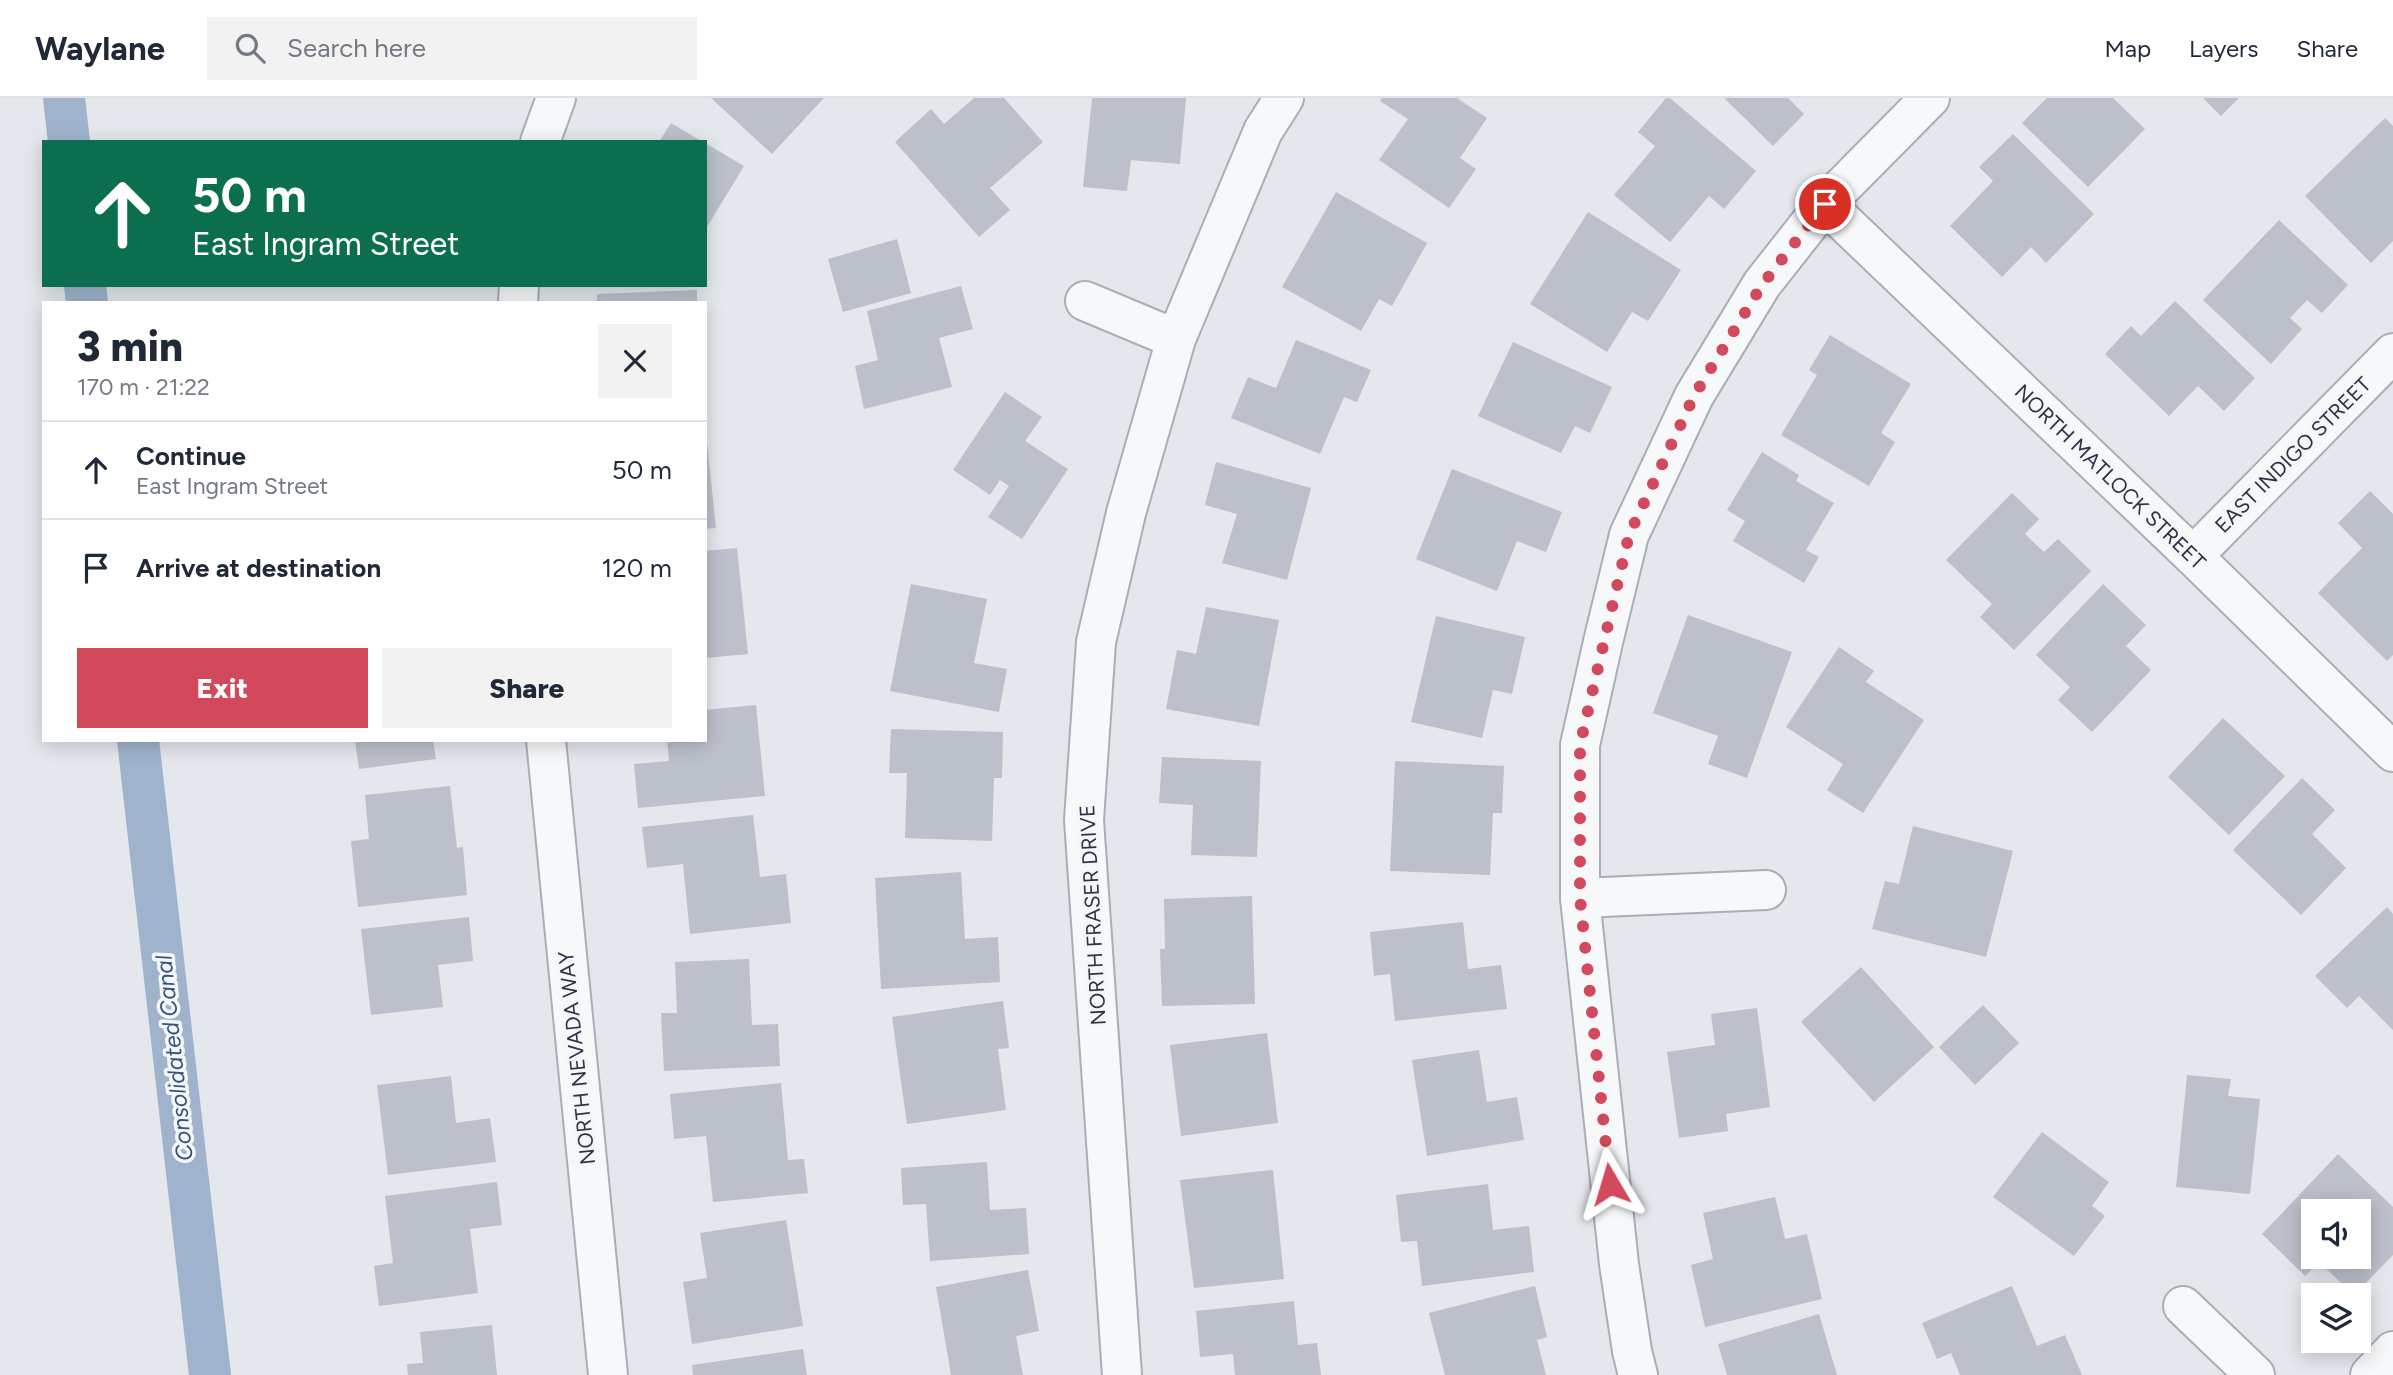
<!DOCTYPE html>
<html lang="en">
<head>
<meta charset="utf-8">
<style>
  body { margin:0; font-family:Figtree,sans-serif; background:#f2f2f3; color:#1f2937; height:100vh; display:flex; flex-direction:column; font-size:26px; white-space:nowrap }
  * { box-sizing:border-box; margin:0 }
  p { font-size:23px; color:#747a83 }
  .icon { flex:none; width:38px; height:38px; fill:none; stroke:currentColor; stroke-width:2; stroke-linecap:round; stroke-linejoin:round }
  .map { position:relative; flex:1; overflow:hidden }
  .sheet { position:absolute; left:42px; top:203px; width:665px; height:441px; display:flex; flex-direction:column; background:#fff; border-radius:0px; box-shadow:0 4px 18px #0003 }
  .sheet>* { flex:none }
  .hud { position:absolute; left:42px; top:42px; width:665px; height:147px; border-radius:0px; box-shadow:0 4px 18px #0003; background:#0b6e4f; color:#fff; overflow:hidden }
  .fabs { position:absolute; left:2301px; top:1101px; display:grid; gap:14px }
  .fabs a { display:grid; place-items:center; width:70px; height:70px; border-radius:0px; background:#fff; box-shadow:0 4px 18px #0003; font-size:35px }
  .pin { position:absolute; display:grid; place-items:center; width:60px; height:60px; color:#fff; margin:-30px; border:4px solid #fff; border-radius:50%; box-shadow:0 2px 7px #0007 }
  .me { position:absolute; width:77px; margin:-38px; rotate:353deg; stroke-linejoin:round; filter:drop-shadow(0 0 5px #0008) }
  .turn { display:flex; align-items:center; gap:24px; height:147px; padding:0 35px; font-size:32px }
  .turn .icon { width:91px; height:91px; stroke-width:2.5 }
  .turn b { display:block; font-size:49px; line-height:60px }
  .round { display:grid; place-items:center; flex:none; width:74px; height:74px; border-radius:0px; background:#f2f2f3 }
  .summary { display:flex; align-items:center; justify-content:space-between; height:119px; padding:0 35px }
  h1 { font-size:42px; font-weight:800; line-height:52px }
  .button { display:flex; gap:14px; margin-top:auto; padding:14px 35px }
  .button a { flex:1; height:80px; border-radius:0px; background:#d1495b; color:#fff; font-size:28px; font-weight:800; line-height:80px; text-align:center }
  .button a+a { background:#f2f2f3; color:#1f2937 }
  ul { padding:0; list-style:none }
  li { display:flex; align-items:center; gap:21px; height:98px; padding:0 35px; border-top:2px solid #e0e1e3 }
  li div { flex:1 }
  li b { display:block; font-size:26px }
  li em { font-style:normal }
  header { display:flex; align-items:center; gap:42px; box-sizing:border-box; height:98px; padding:0 35px; background:#fff; border-bottom:2px solid #e0e1e3 }
  header strong { font-size:33px }
  nav { display:flex; gap:38px; margin-inline-start:auto; font-size:24px }
  .search { width:490px; height:63px; background:#f2f2f3; display:flex; align-items:center; gap:18px; box-sizing:border-box; padding:0 24px; border-radius:0px; color:#747a83; font-size:26px }
  .map>svg:first-child { display:block }
</style>
</head>
<body>
<header>
<strong>Waylane</strong>
<div class="search"><svg class="icon" aria-label="search" viewBox="0 0 24 24"><circle cx="10" cy="10" r="6"/><path d="M15 15l6 6"/></svg>Search here</div>
<nav><a>Map</a><a>Layers</a><a>Share</a></nav>
</header>
<div class="map">
<svg width="2393" height="1277" viewBox="0 0 2393 1277">
  <rect width="100%" height="100%" fill="#e4e7ec"/>
  <g fill="none" stroke-linecap="round" stroke-linejoin="round">
    <!-- canal -->
    <g stroke="#9fb4cc" stroke-width="42">
      <path d="M64,0L69,44"/>
      <path d="M85,187L87,205"/>
      <path d="M138,642L210,1277"/>
    </g>
  </g>
  <!-- building -->
  <g fill="#bbc0ca" fill-rule="evenodd">
    <path d="M711,0H824L772,56Z"/>
    <path d="M974,0H1004L1043,44L990,90L1010,112L979,139L895,44L931,11L944,26Z"/>
    <path d="M1092,0H1186L1180,66L1131,62L1127,93L1083,89Z"/>
    <path d="M1382,0H1457L1487,20L1460,60L1476,71L1449,110L1379,62L1408,21L1380,3Z"/>
    <path d="M1666,0H1670L1756,73L1724,111L1709,98L1670,144L1614,97L1655,48L1638,34Z"/>
    <path d="M1724,0H1788L1804,16L1773,48Z"/>
    <path d="M2047,0H2113L2145,31L2088,89L2022,25Z"/>
    <path d="M2203,0H2239L2221,18Z"/>
    <path d="M2385,20L2393,28V143L2371,165L2305,98Z"/>
    <path d="M671,25L703,44H659Z"/>
    <path d="M2013,36L2094,116L2046,165L2031,149L2002,179L1950,128L1993,83L1979,69Z"/>
    <path d="M705,45L744,68L705,132Z"/>
    <path d="M1336,94L1427,145L1392,208L1379,201L1361,233L1282,189Z"/>
    <path d="M1588,114L1681,172L1648,223L1632,214L1607,254L1530,206Z"/>
    <path d="M2279,122L2348,187L2322,215L2307,202L2290,220L2302,231L2271,266L2203,202Z"/>
    <path d="M897,141L911,195L843,214L828,161Z"/>
    <path d="M961,188L973,231L939,240L952,289L864,311L855,268L878,262L867,213Z"/>
    <path d="M697,192V205H597V196Z"/>
    <path d="M2175,203L2255,280L2224,313L2198,288L2169,318L2105,256L2131,228L2141,238Z"/>
    <path d="M1830,237L1911,286L1881,335L1895,344L1869,388L1781,337L1817,277L1809,272Z"/>
    <path d="M1296,242L1371,272L1357,304L1344,299L1320,356L1231,320L1248,279L1276,290Z"/>
    <path d="M1513,244L1612,289L1590,335L1575,328L1561,355L1478,318Z"/>
    <path d="M1005,294L1042,319L1025,343L1068,371L1022,441L988,419L1009,388L1000,382L990,397L953,372Z"/>
    <path d="M705,345H707L716,430L705,431Z"/>
    <path d="M1762,354L1799,377L1796,383L1834,405L1806,452L1819,459L1804,485L1733,443L1745,423L1727,412Z"/>
    <path d="M1216,364L1311,390L1287,482L1222,465L1237,416L1205,407Z"/>
    <path d="M1452,371L1562,414L1546,454L1517,443L1497,493L1416,461Z"/>
    <path d="M2370,393L2393,416V557L2387,563L2318,495L2362,450L2338,425Z"/>
    <path d="M2012,395L2039,421L2025,436L2044,454L2058,441L2091,473L2014,552L1980,519L1992,506L1946,462Z"/>
    <path d="M737,450L748,556L705,560V453Z"/>
    <path d="M911,486L987,501L974,565L1007,571L999,614L890,593Z"/>
    <path d="M2103,486L2146,527L2126,548L2151,572L2092,634L2058,602L2070,589L2036,557Z"/>
    <path d="M1206,509L1279,522L1259,628L1166,611L1177,552L1196,556Z"/>
    <path d="M1688,517L1792,554L1747,680L1708,666L1718,638L1653,615Z"/>
    <path d="M1436,518L1525,539L1512,596L1493,592L1482,640L1411,624Z"/>
    <path d="M1839,549L1874,573L1866,584L1924,622L1863,715L1827,692L1843,666L1786,629Z"/>
    <path d="M756,607L765,698L638,710L634,666L669,663L667,642H705V612Z"/>
    <path d="M2223,620L2285,678L2229,737L2168,679Z"/>
    <path d="M891,631L1003,634L1002,680H994L992,743L905,740L907,675H889Z"/>
    <path d="M355,642H433L436,661L359,671Z"/>
    <path d="M1162,659L1261,663L1257,759L1191,757L1193,707L1159,705Z"/>
    <path d="M1395,663L1504,668L1502,715H1493L1490,777L1390,773Z"/>
    <path d="M2302,680L2335,712L2312,736L2346,770L2301,817L2233,752Z"/>
    <path d="M450,688L457,750L463,749L467,797L358,809L351,743L369,741L365,697Z"/>
    <path d="M753,717L760,779L786,776L791,825L690,836L683,766L647,770L642,729Z"/>
    <path d="M1913,728L2013,753L1986,859L1872,831L1885,783L1899,786Z"/>
    <path d="M961,774L965,841L998,839L1000,884L881,891L875,780Z"/>
    <path d="M1252,798L1255,906L1162,908L1160,851H1165L1164,801Z"/>
    <path d="M2387,809L2393,816V932L2359,898L2347,910L2315,878Z"/>
    <path d="M469,819L473,863L438,867L443,909L371,917L361,831Z"/>
    <path d="M1463,824L1468,871L1501,867L1507,911L1395,923L1390,876L1374,878L1370,834Z"/>
    <path d="M749,861L752,927L778,926L780,968L664,973L661,915H677L675,864Z"/>
    <path d="M1861,869L1934,949L1874,1004L1801,924Z"/>
    <path d="M1003,903L1009,950L998,951L1006,1012L907,1026L892,919Z"/>
    <path d="M1983,907L2019,945L1975,987L1939,949Z"/>
    <path d="M1757,910L1770,1009L1726,1016L1728,1033L1679,1040L1667,954L1715,947L1711,916Z"/>
    <path d="M1267,935L1278,1025L1181,1038L1170,947Z"/>
    <path d="M1479,952L1487,1004L1517,999L1524,1042L1427,1058L1412,962Z"/>
    <path d="M2187,977L2231,981L2228,998L2260,1001L2250,1096L2176,1089Z"/>
    <path d="M451,978L456,1025L490,1020L496,1064L388,1077L377,987Z"/>
    <path d="M781,985L788,1062L804,1061L808,1095L713,1104L706,1038L674,1041L670,996Z"/>
    <path d="M2042,1034L2109,1084L2092,1108L2105,1118L2074,1158L1993,1099Z"/>
    <path d="M2338,1056L2393,1109V1157L2354,1197L2319,1164L2305,1178L2262,1136ZM2314,1113H2359V1158H2314Z"/>
    <path d="M987,1064L990,1112L1026,1110L1029,1156L930,1163L926,1106L903,1107L901,1070Z"/>
    <path d="M1273,1072L1284,1181L1194,1190L1180,1082Z"/>
    <path d="M497,1084L502,1127L470,1131L478,1195L379,1208L374,1168L393,1165L385,1098Z"/>
    <path d="M1488,1086L1493,1132L1529,1128L1534,1174L1422,1188L1417,1143L1401,1144L1396,1097Z"/>
    <path d="M1775,1099L1785,1141L1807,1136L1822,1201L1705,1229L1691,1167L1713,1161L1703,1115Z"/>
    <path d="M786,1122L803,1228L692,1246L683,1184L707,1180L700,1135Z"/>
    <path d="M1028,1172L1039,1233L1016,1238L1023,1277H951L936,1189Z"/>
    <path d="M1535,1188L1547,1239L1537,1242L1546,1277H1445L1429,1215Z"/>
    <path d="M2012,1188L2037,1248L2065,1237L2082,1277H1960L1951,1255L1937,1261L1922,1225Z"/>
    <path d="M1294,1203L1298,1247L1317,1245L1321,1277H1235L1233,1256L1200,1259L1196,1213Z"/>
    <path d="M1819,1216L1837,1277H1727L1718,1246Z"/>
    <path d="M492,1227L497,1277H408L407,1266L423,1265L420,1234Z"/>
    <path d="M803,1251L807,1277H693L692,1267Z"/>
  </g>
  <g fill="none" stroke-linecap="round" stroke-linejoin="round">
    <defs>
      <g id="street">
        <path d="M540,44L556,0"/>
        <path d="M1825,106L2193,458L2393,654"/>
        <path d="M1085,203L1176,241"/>
        <path d="M518,205L519,187"/>
        <path d="M2193,458L2393,255"/>
        <path d="M546,642L608,1277"/>
        <path d="M1580,800L1766,792"/>
        <path d="M2183,1208L2255,1277"/>
        <path d="M1122,1277L1084,722L1096,544L1126,415L1176,241L1263,33L1284,0"/>
        <path d="M1638,1277L1632,1253L1619,1166L1580,800V647L1603,544L1629,437L1694,298L1762,186L1825,106L1930,0"/>
        <path d="M2370,1277L2393,1253"/>
      </g>
    </defs>
    <!-- street casing -->
    <use href="#street" stroke="#a9aeb7" stroke-width="42"/>
    <!-- street -->
    <use href="#street" stroke="#f7f8fa" stroke-width="38"/>
  </g>
  <g fill="none" stroke-linecap="round" stroke-linejoin="round">
    <!-- route -->
    <path stroke="#d1495b" stroke-width="12" stroke-dasharray="0 21.6" d="M1610,1086L1580,800V647L1586,621L1629,437L1694,298L1762,187L1825,106"/>
  </g>
  <g text-anchor="middle" stroke-width="7" stroke-linejoin="round" paint-order="stroke">
    <!-- street labels -->
    <g font-size="21" fill="#2b3445" stroke="#f4f6f9">
      <text transform="translate(2293 357) rotate(-45)" y="7">EAST INDIGO STREET</text>
      <text transform="translate(2110 379) rotate(44)" y="7">NORTH MATLOCK STREET</text>
      <text transform="translate(1093 817) rotate(-93)" y="7">NORTH FRASER DRIVE</text>
      <text transform="translate(577 960) rotate(-96)" y="7">NORTH NEVADA WAY</text>
    </g>
    <!-- water labels -->
    <g font-size="23" font-style="italic" fill="#34527a" stroke="#f4f6f9">
      <text transform="translate(174 960) rotate(-96)" y="8">Consolidated Canal</text>
    </g>
  </g>
</svg>
<div class="fabs">
<a><svg class="icon" aria-label="sound" viewBox="0 0 24 24"><path d="M4 9h4l5-4v14l-5-4H4zM17 9q2 3 0 6"/></svg></a>
<a><svg class="icon" aria-label="layers" viewBox="0 0 24 24"><path d="M12 4l9 5-9 5-9-5zM3 14l9 5 9-5"/></svg></a>
</div>
<div class="pin" style="left:1825px;top:106px;background:#d93025"><svg class="icon" aria-label="arrive" viewBox="0 0 24 24"><path d="M6 21V4h12l-3 4 3 4H6"/></svg></div>
<svg class="me" style="left:1610px;top:1086px" viewBox="-20 -20 40 40"><path d="M0-17L14 15 0 8-14 15z" fill="#d1495b" stroke="#fff" stroke-width="4"/></svg>
<div class="hud">
<div class="turn"><svg class="icon" aria-label="ahead" viewBox="0 0 24 24"><path d="M12 20V5M6 11l6-6 6 6"/></svg><div><b>50 m</b>East Ingram Street</div></div>
</div>
<section class="sheet">
<div class="summary"><div><h1>3 min</h1><p>170 m · 21:22</p></div><a class="round"><svg class="icon" aria-label="close" viewBox="0 0 24 24"><path d="M6 6l12 12M18 6L6 18"/></svg></a></div>
<ul>
<li><svg class="icon" aria-label="ahead" viewBox="0 0 24 24"><path d="M12 20V5M6 11l6-6 6 6"/></svg><div><b>Continue</b><p>East Ingram Street</p></div><em>50 m</em></li>
<li><svg class="icon" aria-label="arrive" viewBox="0 0 24 24"><path d="M6 21V4h12l-3 4 3 4H6"/></svg><div><b>Arrive at destination</b></div><em>120 m</em></li>
</ul>
<div class="button"><a>Exit</a><a>Share</a></div>
</section>
</div>
</body>
</html>
